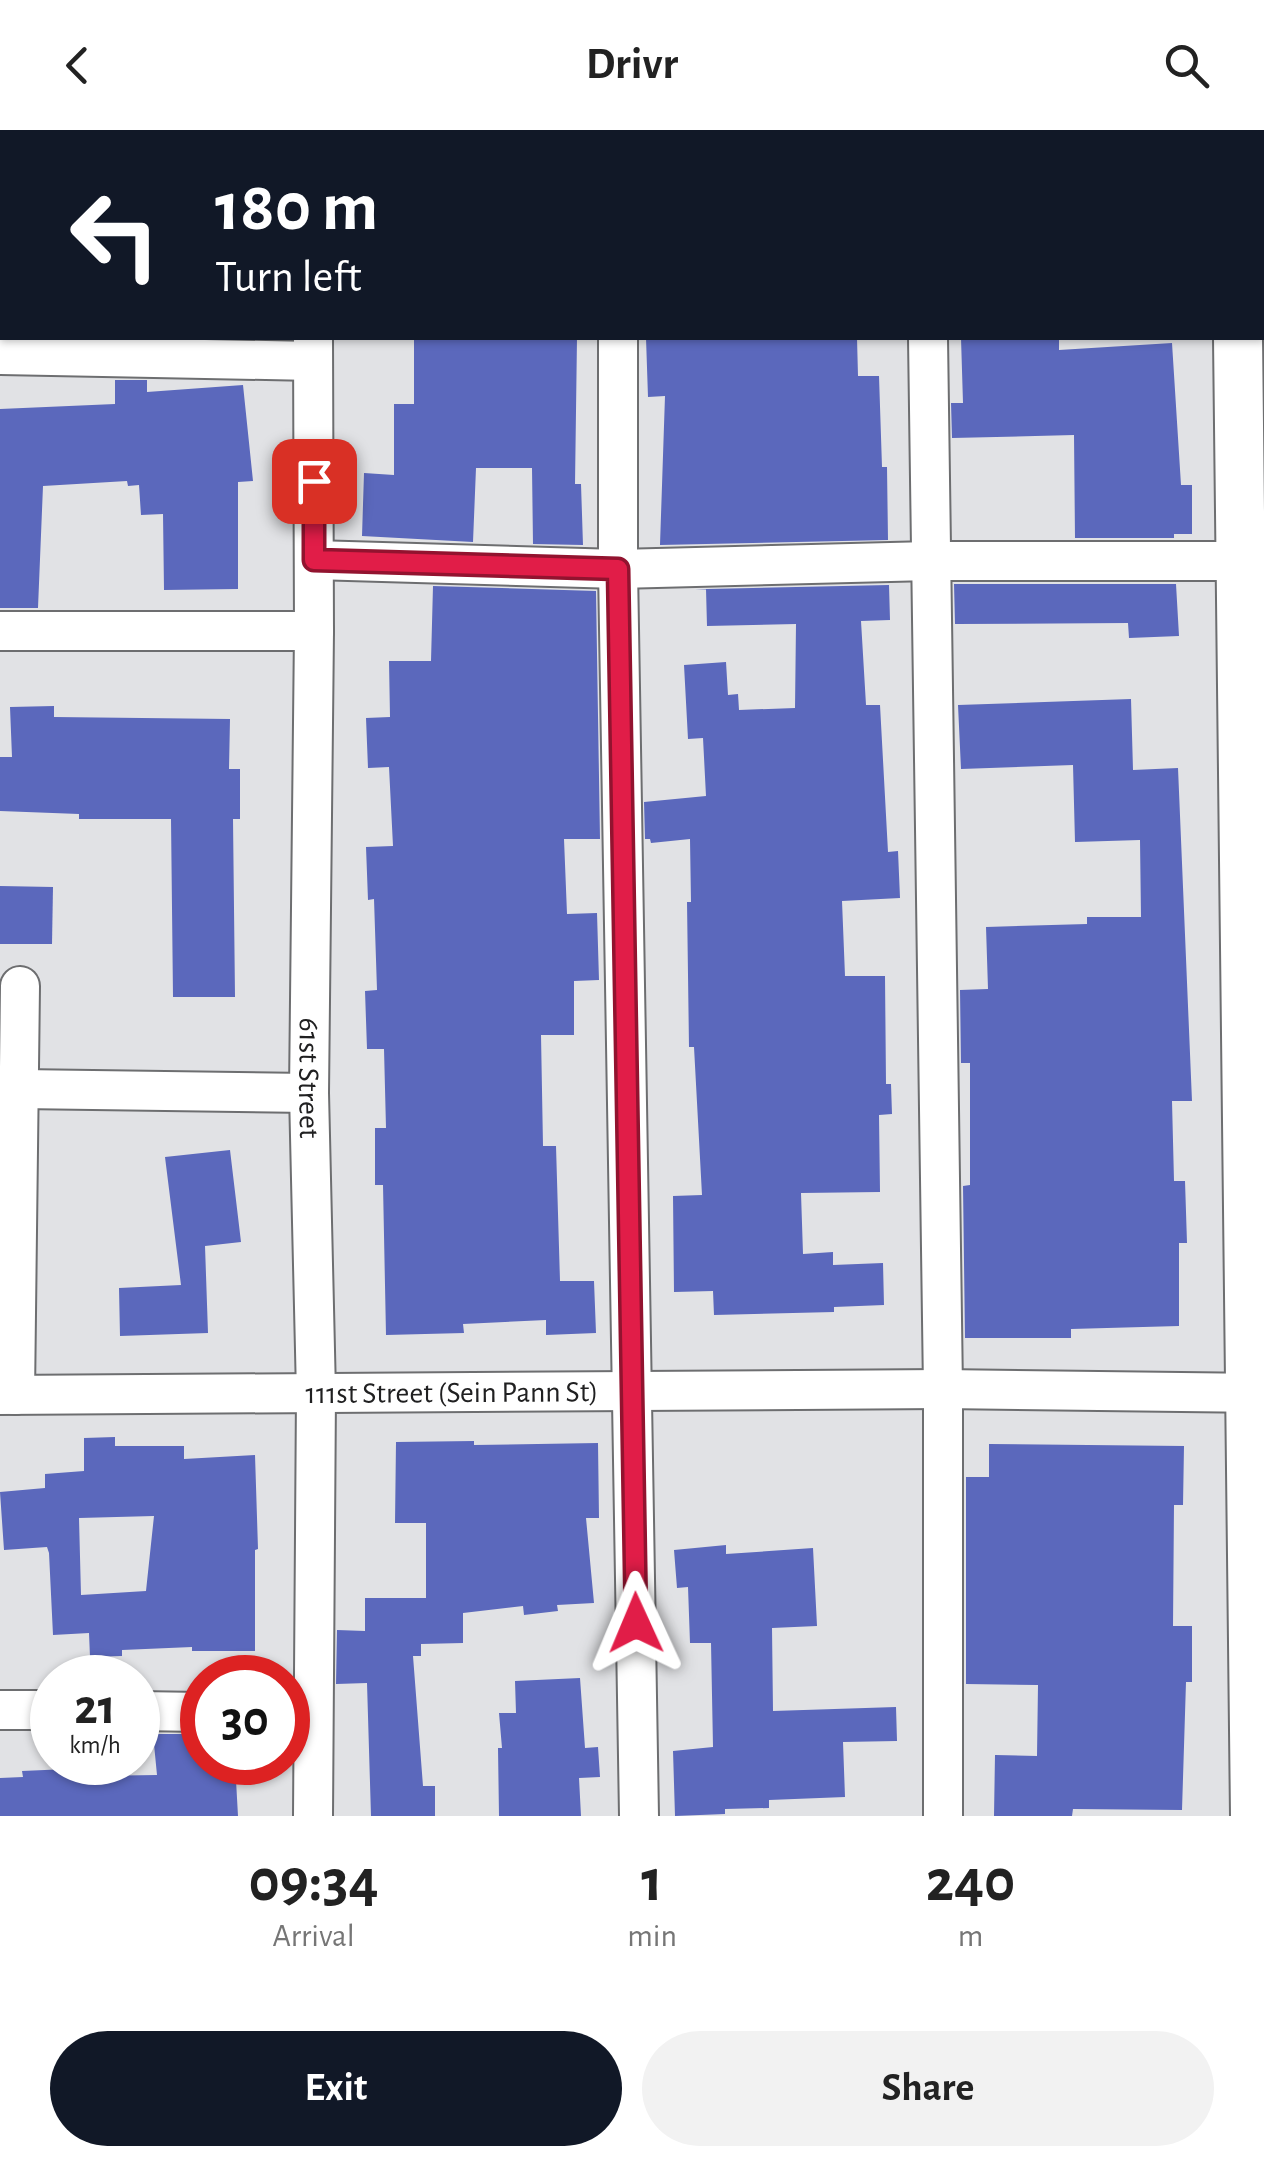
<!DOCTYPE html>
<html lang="en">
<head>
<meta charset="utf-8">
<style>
  body { margin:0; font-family:"Alegreya Sans",sans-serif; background:#f2f2f2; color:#222; height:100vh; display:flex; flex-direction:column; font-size:38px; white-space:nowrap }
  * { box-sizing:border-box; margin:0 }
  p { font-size:32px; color:#767676 }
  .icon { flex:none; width:55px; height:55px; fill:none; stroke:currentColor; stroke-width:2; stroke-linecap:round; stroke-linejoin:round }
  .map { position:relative; height:1686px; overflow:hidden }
  .drawer { display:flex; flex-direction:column; background:#fff; flex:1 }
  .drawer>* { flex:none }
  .guide { position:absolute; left:0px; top:0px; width:1265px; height:210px; box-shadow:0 2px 8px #0004; background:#111827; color:#fff; overflow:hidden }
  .speed { position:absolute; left:30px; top:1525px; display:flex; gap:20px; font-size:50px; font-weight:700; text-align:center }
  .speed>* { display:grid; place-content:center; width:130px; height:130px; border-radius:50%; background:#fff; box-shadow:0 2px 8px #0004; line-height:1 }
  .speed small { font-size:25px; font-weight:400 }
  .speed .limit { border:15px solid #d22; background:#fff; color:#111 }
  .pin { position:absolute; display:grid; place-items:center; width:85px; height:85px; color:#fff; margin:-42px; border-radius:20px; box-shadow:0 5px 15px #0006 }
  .me { position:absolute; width:110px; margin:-55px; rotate:359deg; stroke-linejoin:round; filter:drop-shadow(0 0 8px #0008) }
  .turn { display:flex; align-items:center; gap:35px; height:210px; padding:0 50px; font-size:45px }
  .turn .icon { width:130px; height:130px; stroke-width:2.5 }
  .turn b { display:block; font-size:70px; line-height:85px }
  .eta { display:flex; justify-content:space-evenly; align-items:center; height:170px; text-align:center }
  .eta b { font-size:60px; font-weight:700; line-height:70px }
  .primary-button { display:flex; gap:20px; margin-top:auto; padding:20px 50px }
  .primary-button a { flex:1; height:115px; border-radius:60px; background:#111827; color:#fff; font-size:40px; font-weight:700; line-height:115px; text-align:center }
  .primary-button a+a { background:#f2f2f2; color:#222 }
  header { display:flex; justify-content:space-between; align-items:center; height:130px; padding:0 50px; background:#fff; font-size:45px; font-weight:700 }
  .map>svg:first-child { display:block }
</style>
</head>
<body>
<header><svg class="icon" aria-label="back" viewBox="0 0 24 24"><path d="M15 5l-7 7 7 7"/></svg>Drivr<svg class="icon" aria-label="search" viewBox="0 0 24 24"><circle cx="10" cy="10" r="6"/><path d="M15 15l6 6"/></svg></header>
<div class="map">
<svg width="1264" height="1686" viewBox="0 0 1264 1686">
  <rect width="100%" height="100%" fill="#e1e2e5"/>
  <!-- building -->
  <g fill="#5b68bc" fill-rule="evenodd">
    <path d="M414,208H577L575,354H581L583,415L533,414L532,338H476L473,412L362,406L364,343L394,345V274H414Z"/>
    <path d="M646,208H857L858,246H879L882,337H887L888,410L660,415L665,266L648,267Z"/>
    <path d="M961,208H1059V220L1172,213L1181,355H1192V404H1174V408H1075L1074,305L952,308L951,273H963Z"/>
    <path d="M115,250H147V262L243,255L253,351L238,352V459L164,460L163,384L141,385L139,355L128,356L127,351L43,356L38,478H0V279L115,274Z"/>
    <path d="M954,454H1176L1179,506L1129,508L1128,493L955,494Z"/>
    <path d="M889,455L890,490L861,491L866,575H880L888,722L898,721L900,768L842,771L845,846H885L886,954H891L892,984L879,985L880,1062L801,1063L803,1124L833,1122V1135L883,1133L884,1175L834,1177V1182L714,1185L713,1161L674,1162L673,1066L702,1065L694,917H689L687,772H691L690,709L651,713L650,709H645L644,672L706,666L703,608L688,609L684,535L726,532L728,565L738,564L739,580L795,578L796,494L707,496L706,459L661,460Z"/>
    <path d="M433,456L596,461L600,709H564L567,784L597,783L599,850L574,851V905H541L543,1016H556L560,1151H594L596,1203L546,1205V1190L463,1194L464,1203L386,1205L383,1055H375V998H386L384,919H367L365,861L377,860L374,769L368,770L366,717L393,716L389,637L368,638L366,588L390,587L389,531H431Z"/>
    <path d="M1131,569L1133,640L1178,638L1192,971H1172L1174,1051H1185L1187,1113H1179V1196L1071,1199V1208H965L963,1056L970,1055V933H961L960,860L988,859L986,797L1087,794V787H1141L1140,710L1075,712L1073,635L961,639L958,575Z"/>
    <path d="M54,576V587L230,589L229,639H240V689H233L235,867H173L171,689H79V684L0,681V627H12L10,577Z"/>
    <path d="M0,756L53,757L52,814H0Z"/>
    <path d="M230,1020L241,1112L205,1116L208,1203L120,1206L119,1158L181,1155L165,1027Z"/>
    <path d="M115,1307V1316H184V1329L255,1325L258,1419L255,1420V1521H192V1517L122,1520V1526L90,1527L89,1503L53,1505L49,1423L47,1417L4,1420L0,1362L45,1358V1344L84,1341V1308ZM154,1386L146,1461L81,1465L79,1388Z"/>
    <path d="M474,1311V1315L598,1313L599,1388H586L594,1473L557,1475L558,1481L524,1485L523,1476L463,1483V1513L421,1514V1526H413L423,1656H435V1686H371L367,1553L336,1554L337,1500L365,1501V1468H426V1393H395L396,1312Z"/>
    <path d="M989,1314L1184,1316L1183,1375H1174L1173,1496H1192V1552H1186L1182,1680L1073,1679L1072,1686H994L995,1625L1037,1626L1038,1555L966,1554V1347H989Z"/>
    <path d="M726,1415V1424L813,1418L817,1496L772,1498L773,1581L896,1577L897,1611L843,1612L845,1667L769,1670V1678L725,1679V1684L675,1686L673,1621L713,1617L711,1513H690L688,1457L677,1458L674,1420Z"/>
    <path d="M580,1548L585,1618L598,1617L600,1647L579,1648L581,1686H499L498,1618H502L499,1583H516L515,1551Z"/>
    <path d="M153,1604H202V1632H235L238,1686H0V1648L23,1647L22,1641L90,1638L91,1646L157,1645Z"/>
  </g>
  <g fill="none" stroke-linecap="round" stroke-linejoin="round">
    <defs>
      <g id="minor">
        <path d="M310,0V2"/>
        <path d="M618,0V2"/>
        <path d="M927,0V2"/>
        <path id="s1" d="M313,208L314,501L309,963L316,1263L313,1686"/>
        <path d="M618,208V439L639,1686"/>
        <path d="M928,208L943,1259V1686"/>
        <path d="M0,225L313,231"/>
        <path d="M314,430L618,439L930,431H1239"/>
        <path d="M0,501H314"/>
        <path d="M20,959L309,963"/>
        <path id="s2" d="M0,1265L943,1259L1264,1263"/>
        <path d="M15,1265L20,856"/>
        <path d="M0,1580H52"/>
        <path d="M138,1581L202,1582"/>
      </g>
      <g id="major">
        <path d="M1237,0V2"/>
        <path d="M1238,208L1255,1686"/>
      </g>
    </defs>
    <!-- minor casing -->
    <use href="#minor" stroke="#6d6e70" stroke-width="42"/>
    <!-- major casing -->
    <use href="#major" stroke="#6d6e70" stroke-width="52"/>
    <!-- minor -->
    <use href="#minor" stroke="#fff" stroke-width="38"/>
    <!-- major -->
    <use href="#major" stroke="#fff" stroke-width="48"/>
  </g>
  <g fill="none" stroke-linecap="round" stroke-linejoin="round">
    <defs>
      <path id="route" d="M314,351V430L618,439L636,1493"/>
    </defs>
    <!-- route casing -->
    <use href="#route" stroke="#92132f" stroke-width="25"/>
    <!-- route -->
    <use href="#route" stroke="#e11d48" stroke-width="18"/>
  </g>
  <g text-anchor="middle" stroke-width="10" stroke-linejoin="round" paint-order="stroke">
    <!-- street labels -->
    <g font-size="30" fill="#202021" stroke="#fff">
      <text dy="10" stroke="none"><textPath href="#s1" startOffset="740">61st Street</textPath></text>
      <text dy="10" stroke="none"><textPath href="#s2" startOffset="452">111st Street (Sein Pann St)</textPath></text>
    </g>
  </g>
</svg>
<div class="speed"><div>21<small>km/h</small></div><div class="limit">30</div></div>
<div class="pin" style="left:314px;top:351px;background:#d93025"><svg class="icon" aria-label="arrive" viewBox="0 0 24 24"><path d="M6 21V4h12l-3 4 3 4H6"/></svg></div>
<svg class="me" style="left:636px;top:1493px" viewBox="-20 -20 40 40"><path d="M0-17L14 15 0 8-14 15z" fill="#e11d48" stroke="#fff" stroke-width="4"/></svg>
<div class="guide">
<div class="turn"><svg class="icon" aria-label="left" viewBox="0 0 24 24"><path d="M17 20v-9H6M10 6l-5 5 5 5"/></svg><div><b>180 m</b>Turn left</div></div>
</div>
</div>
<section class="drawer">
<div class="eta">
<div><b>09:34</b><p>Arrival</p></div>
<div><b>1</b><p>min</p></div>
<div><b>240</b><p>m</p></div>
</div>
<div class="primary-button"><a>Exit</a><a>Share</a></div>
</section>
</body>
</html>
